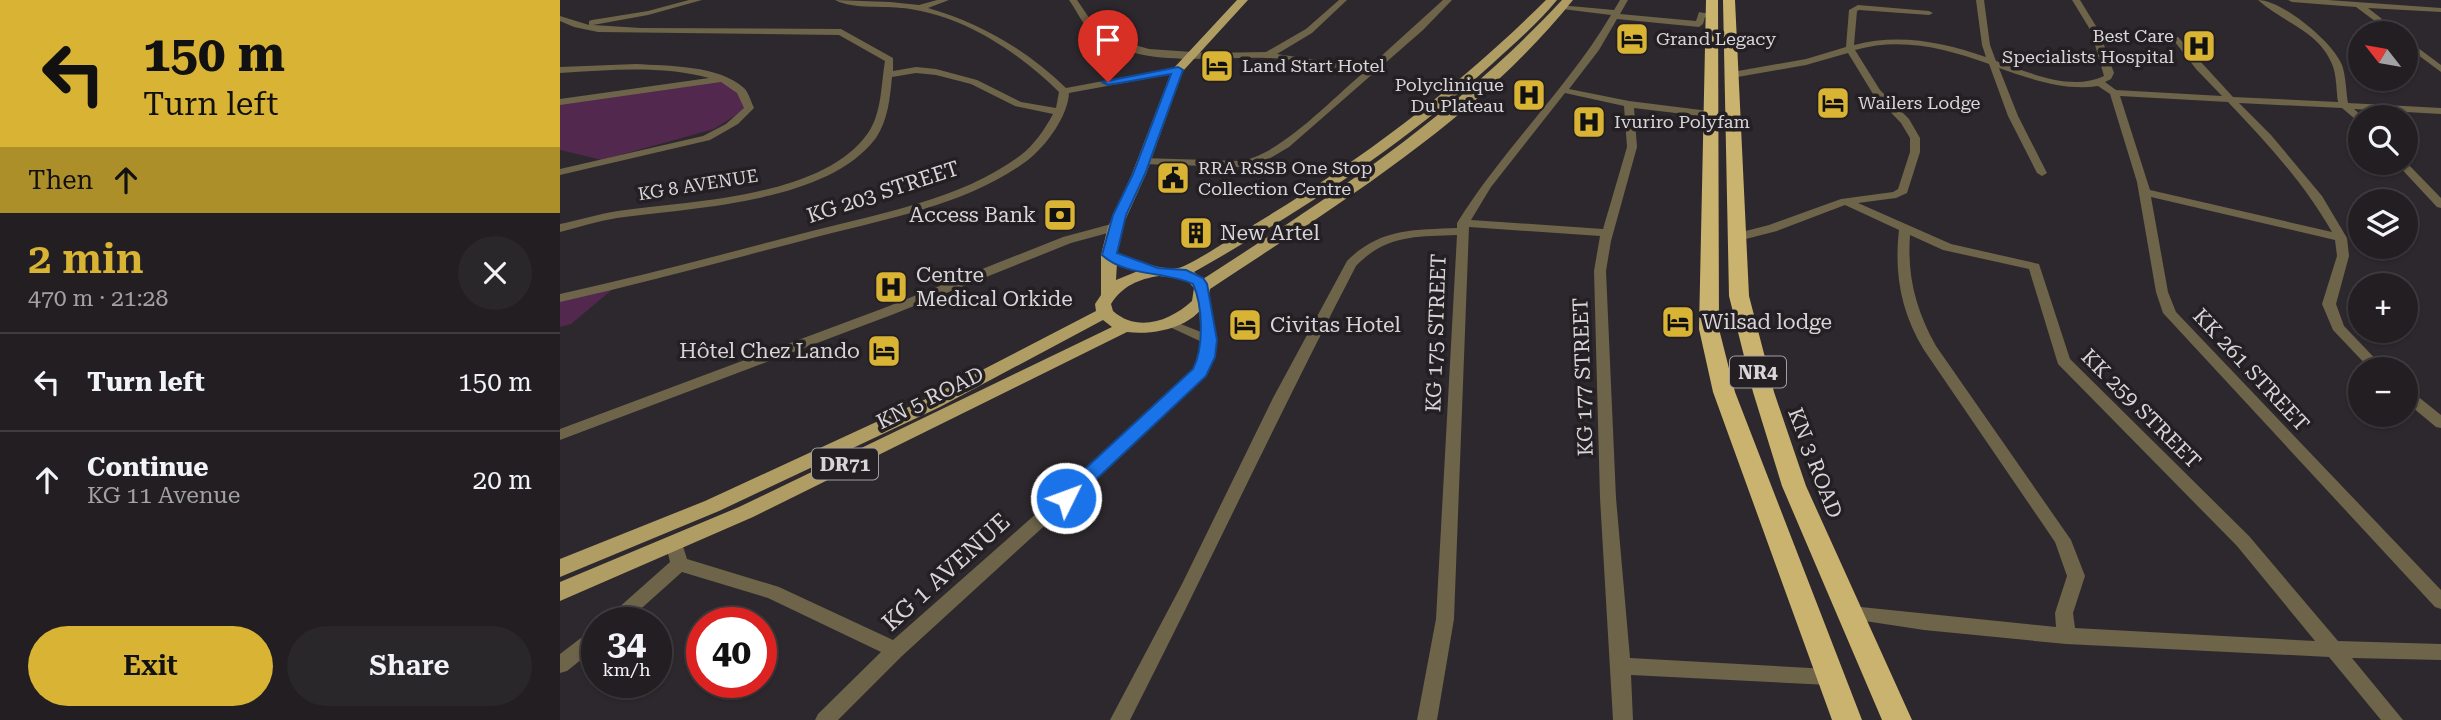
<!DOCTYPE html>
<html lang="en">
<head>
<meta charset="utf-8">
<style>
  body { margin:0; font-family:"Roboto Serif",serif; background:#2a272a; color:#f1f3f6; height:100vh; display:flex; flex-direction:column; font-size:26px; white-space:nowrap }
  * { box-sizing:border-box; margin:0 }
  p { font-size:23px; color:#a2a2a5 }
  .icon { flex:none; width:38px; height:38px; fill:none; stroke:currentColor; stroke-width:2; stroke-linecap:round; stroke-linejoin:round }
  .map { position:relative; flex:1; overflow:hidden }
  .drawer { display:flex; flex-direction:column; background:#221e22; width:560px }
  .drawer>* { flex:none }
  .guide { background:#d9b334; color:#111; overflow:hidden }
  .needle { width:46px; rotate:301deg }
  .controls { position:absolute; left:1788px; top:21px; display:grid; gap:14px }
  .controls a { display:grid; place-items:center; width:70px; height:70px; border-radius:50%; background:#221e22; box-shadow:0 2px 5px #0004,0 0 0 2px #3f3c40; font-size:35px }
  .speed { position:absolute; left:21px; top:607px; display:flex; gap:14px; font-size:35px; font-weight:700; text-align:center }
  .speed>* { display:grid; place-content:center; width:91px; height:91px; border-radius:50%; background:#221e22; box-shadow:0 2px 5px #0004,0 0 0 2px #3f3c40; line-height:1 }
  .speed small { font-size:18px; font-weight:400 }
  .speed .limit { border:10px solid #d22; background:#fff; color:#111 }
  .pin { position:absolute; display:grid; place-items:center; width:60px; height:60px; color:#fff; margin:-72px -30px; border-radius:50% 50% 50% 0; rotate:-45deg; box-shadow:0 0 7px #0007 }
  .pin .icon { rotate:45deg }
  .me { position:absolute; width:77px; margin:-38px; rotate:48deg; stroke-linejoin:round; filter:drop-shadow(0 0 5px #0008) }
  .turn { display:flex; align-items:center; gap:24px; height:147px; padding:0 28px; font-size:32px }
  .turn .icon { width:91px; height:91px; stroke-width:2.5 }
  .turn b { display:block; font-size:49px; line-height:60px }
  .then { display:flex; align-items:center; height:66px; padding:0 28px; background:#0003; gap:14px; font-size:26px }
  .round { display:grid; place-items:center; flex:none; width:74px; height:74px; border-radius:37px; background:#2a272a }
  .headline { display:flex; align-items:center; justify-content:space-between; height:119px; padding:0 28px }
  h1 { font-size:42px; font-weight:600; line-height:52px; color:#d9b334 }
  .cta { display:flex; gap:14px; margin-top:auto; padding:14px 28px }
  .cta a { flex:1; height:80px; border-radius:42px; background:#d9b334; color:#111; font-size:28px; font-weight:600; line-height:80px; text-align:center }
  .cta a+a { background:#2a272a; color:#f1f3f6 }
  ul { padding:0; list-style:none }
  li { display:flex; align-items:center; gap:21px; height:98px; padding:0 28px; border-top:2px solid #3f3c40 }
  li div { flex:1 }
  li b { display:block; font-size:26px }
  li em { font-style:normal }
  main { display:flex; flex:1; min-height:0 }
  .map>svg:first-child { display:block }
</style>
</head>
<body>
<main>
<section class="drawer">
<div class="guide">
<div class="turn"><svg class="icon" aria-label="left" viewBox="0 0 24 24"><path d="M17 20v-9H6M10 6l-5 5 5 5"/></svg><div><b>150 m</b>Turn left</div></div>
<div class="then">Then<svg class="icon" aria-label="ahead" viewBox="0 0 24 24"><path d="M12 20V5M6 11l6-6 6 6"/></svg></div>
</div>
<div class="headline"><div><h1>2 min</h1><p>470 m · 21:28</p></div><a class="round"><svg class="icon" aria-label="close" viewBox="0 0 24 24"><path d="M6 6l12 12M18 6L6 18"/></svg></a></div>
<ul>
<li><svg class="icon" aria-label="left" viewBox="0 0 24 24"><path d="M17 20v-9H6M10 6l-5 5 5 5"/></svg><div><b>Turn left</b></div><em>150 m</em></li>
<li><svg class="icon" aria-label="ahead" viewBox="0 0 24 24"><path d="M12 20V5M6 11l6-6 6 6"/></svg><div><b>Continue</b><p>KG 11 Avenue</p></div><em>20 m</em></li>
</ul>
<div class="cta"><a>Exit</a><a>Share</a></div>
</section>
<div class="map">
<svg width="1881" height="720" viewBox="0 0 1881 720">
  <rect width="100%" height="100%" fill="#2d282d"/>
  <!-- green -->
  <g fill="#52284e">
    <path d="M162,78L193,104L154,129L42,160L0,150V103Z"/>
    <path d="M54,288L11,324L0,327V300Z"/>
  </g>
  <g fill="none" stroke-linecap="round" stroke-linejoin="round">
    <!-- minor -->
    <g fill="#6d6449" fill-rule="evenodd">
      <path d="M129,0H142L88,15L33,25L81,28L281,29L333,58V71L356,67L376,69L417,80L461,102L496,108L499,92C460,53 405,17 350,9C328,5 293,10 275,0L330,2L359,5L377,0H389L368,8C420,23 467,50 506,88L618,67L623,70L618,73L509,93C508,116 486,146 468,160C411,203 332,218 264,235C176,258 89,282 0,302V294C85,275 168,253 252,231C322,213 402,199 461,155C474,145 485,129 493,114L455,106L411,84L376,75L356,73L332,77C330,98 328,120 316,138C266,204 133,207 57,218C38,221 19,227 0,232V224C19,220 38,214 58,211C129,201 263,198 308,133C322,113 321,84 325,61L279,35L38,32L14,27L0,21V16L29,25V21L32,20L88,11Z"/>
      <path d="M509,0H517L534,25L557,40L589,49L647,53L706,52L746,29L779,0H787L752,33L717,54L808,68L883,0H892L863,30L729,147L700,164L680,167L582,164L577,161L582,158L680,161C719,156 772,99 803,73C774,68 735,58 707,58C654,56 580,69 534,35C523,26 517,11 509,0Z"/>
      <path d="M1060,0H1068L1060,14L1136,21L1139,12L1155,15L1145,17L1143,24L1139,27L1057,19L1039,50L1009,89L1069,101L1149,111L1154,114L1149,117L1074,108L1077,147L1051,241L1046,271L1056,498L1070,658L1269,669L1276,671L1279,677L1276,683L1269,685L1071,675L1073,720H1053L1040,498L1034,271L1040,236L909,227L894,619L877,720H857L876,619L897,235C856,237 827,234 796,266C718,416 647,569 570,720H550L622,584L713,398L787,261C820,228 853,230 897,228V223C943,149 1007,89 1051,15L1002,9H999V5L1054,10ZM1005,93L1064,106L1067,147L1043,229L911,220L931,187Z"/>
      <path d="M1416,0H1424L1430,45L1436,61C1468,72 1511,92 1544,76L1531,31L1512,0H1520L1539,31L1554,73L1551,79L1545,82L1556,90L1662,96L1636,69L1615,42V38L1618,37L1673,97L1778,102C1776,90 1777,76 1772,64C1759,31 1722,22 1698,0C1722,0 1773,42 1782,65C1786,77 1786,91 1788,103L1881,108V114L1794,109L1803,117H1801V124L1782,108L1679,103L1711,135L1762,196L1787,238L1789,256L1776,304L1784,326L1825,369H1810L1773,330L1762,304L1777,256L1775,240L1591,197L1608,292L1616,312L1881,590V609L1875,607L1603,313L1596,292L1577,182L1550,94L1538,86C1505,91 1470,79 1439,68L1458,116L1487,173L1482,176L1477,173L1448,116L1429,64C1385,48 1341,37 1295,50L1320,90L1349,119L1360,138V152L1347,193L1336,198L1298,203L1391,244L1479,264L1510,359L1689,536L1778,641L1881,644V660L1792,658L1843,720H1821L1769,657L1506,644L1364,630L1285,618L1282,613L1285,608L1291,606L1496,627L1495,613L1507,576L1495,542L1364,350C1341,312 1334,274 1339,230L1285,205L1217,231L1178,241L1172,237L1174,234L1209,225L1281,199L1333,192L1338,189L1350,152V138L1341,123L1313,94L1288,53L1246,65L1172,78L1167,75L1172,72L1246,59L1286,47L1289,10L1298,5L1369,11L1373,13L1369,15L1299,10L1297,11L1294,45C1339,33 1383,42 1426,57L1422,45ZM1560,96L1668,102C1707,143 1744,183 1772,232L1590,190ZM1350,235L1383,250L1469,269L1498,364L1677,546L1755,641L1515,628L1513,613L1525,576L1511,540L1376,346C1356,310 1347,277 1350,235Z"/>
      <path d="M1728,0H1768L1881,8V12L1808,8L1840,33H1831L1796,7L1732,2Z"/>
      <path d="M1846,39L1881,65V72L1846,46Z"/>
      <path d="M76,64C108,66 159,65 184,88C189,93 191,102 194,108L178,124L150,140L0,175V169L143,136L166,124L184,108L177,93L161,82L0,105V99L149,78C102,65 49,70 0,73V67Z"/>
      <path d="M1846,162L1881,198V208L1877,207L1836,163Z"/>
      <path d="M555,223L559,224V230L511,243L334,314L0,440V429L324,308L503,237Z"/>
      <path d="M643,289L649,293L656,340L654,357L645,375L573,445L342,656L278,720H255L258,714L321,652L208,598L122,572L65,623H44L47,618L110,562L106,545L109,540L115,538L121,540L127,559L219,587L333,640L563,437L634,370L640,357L642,342L601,323L608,319L641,332L637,293Z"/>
      <path d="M1846,389L1851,391L1881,415V428L1876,427L1846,402Z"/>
      <path d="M37,628V647L7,671L0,673V654L30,631Z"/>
    </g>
    <!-- major -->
    <path fill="#b09d64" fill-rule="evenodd" d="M677,0H688L623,71L586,174L562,227L557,253C574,259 600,271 618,268C629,266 667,241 678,234C791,168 893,92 986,0H997C978,23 954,44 932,64C842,146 740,212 634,272L643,279C773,195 896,114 1002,0H1013C916,121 777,205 650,289C645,325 598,336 567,332L193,517L0,601V582L179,507L552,327L543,320L380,407L159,511L0,577V559L145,501L366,399L536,311L535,304L541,295V255L548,227L572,174L612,70ZM557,263L578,271L556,280ZM599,276L626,279L634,288L632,301C610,321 578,333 553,311L551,304C562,286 579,279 599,276Z"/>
    <!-- highway -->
    <g fill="#cab36e" fill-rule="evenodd">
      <path d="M1146,0H1158L1159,329L1175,392L1302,720H1272L1153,392L1139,329Z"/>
      <path d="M1163,0H1175L1189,296L1214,392L1246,486L1352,720H1322L1222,486L1193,392L1169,296Z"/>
    </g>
  </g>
  <!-- route -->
  <path fill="#1a73e8" stroke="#114b97" stroke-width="2" d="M618,67L623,70L585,174L566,215L557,253L598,268L626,270L643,278L647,284L657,340L655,357L646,376L512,502H499L496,498L499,493L633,369C644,348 643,305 633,284C606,271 566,277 542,255L553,215L573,174L611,74L548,85L542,82Z"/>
  <!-- icons -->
  <defs>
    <symbol id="hotel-square" viewBox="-11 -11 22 22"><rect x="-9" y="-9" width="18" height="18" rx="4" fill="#d9b334" stroke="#231f23"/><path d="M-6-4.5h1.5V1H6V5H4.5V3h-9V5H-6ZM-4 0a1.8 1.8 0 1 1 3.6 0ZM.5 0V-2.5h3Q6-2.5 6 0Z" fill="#111"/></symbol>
    <symbol id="hospital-square" viewBox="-11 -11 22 22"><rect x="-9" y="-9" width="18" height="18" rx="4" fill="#d9b334" stroke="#231f23"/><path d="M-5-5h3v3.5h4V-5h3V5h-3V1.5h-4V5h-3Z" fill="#111"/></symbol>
    <symbol id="civic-square" viewBox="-11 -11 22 22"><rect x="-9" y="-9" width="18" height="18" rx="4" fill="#d9b334" stroke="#231f23"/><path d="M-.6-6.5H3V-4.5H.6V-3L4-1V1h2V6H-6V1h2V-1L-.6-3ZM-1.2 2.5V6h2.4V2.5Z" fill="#111"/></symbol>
    <symbol id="bank-square" viewBox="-11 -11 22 22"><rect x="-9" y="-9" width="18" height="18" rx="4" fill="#d9b334" stroke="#231f23"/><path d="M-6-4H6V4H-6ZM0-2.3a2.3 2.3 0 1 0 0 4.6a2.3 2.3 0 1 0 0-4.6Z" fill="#111"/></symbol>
    <symbol id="building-square" viewBox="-11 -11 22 22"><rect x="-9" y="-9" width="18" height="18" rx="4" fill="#d9b334" stroke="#231f23"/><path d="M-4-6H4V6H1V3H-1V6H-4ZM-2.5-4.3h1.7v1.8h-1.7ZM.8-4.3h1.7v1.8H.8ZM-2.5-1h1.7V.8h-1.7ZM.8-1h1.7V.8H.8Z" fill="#111"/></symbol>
  </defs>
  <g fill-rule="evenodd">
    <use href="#hotel-square" x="1053" y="20" width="38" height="38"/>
    <use href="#hospital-square" x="1620" y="27" width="38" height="38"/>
    <use href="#hotel-square" x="638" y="47" width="38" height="38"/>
    <use href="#hospital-square" x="950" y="76" width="38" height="38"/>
    <use href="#hotel-square" x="1254" y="84" width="38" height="38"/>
    <use href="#hospital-square" x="1010" y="103" width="38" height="38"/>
    <use href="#civic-square" x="594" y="159" width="38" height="38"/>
    <use href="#bank-square" x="481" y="196" width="38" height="38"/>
    <use href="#building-square" x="617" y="214" width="38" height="38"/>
    <use href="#hospital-square" x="312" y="268" width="38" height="38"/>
    <use href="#hotel-square" x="1099" y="303" width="38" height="38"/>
    <use href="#hotel-square" x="666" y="306" width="38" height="38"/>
    <use href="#hotel-square" x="305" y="332" width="38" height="38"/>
  </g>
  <g text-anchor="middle" stroke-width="7" stroke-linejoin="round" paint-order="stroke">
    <!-- far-poi labels -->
    <g font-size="18" fill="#d8d5d8" stroke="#231f23" text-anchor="start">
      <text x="1614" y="42" text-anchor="end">Best Care<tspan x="1614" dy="21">Specialists Hospital</tspan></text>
      <text x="1096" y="45">Grand Legacy</text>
      <text x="682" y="72">Land Start Hotel</text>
      <text x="944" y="91" text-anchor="end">Polyclinique<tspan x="944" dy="21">Du Plateau</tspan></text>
      <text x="1298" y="109">Wailers Lodge</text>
      <text x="1054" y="128">Ivuriro Polyfam</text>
      <text x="638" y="174">RRA RSSB One Stop<tspan x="638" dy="21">Collection Centre</tspan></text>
    </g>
    <!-- far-street labels -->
    <g font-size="18" fill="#d8d5d8" stroke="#231f23">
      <text transform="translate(138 185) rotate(-9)" y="6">KG 8 AVENUE</text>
    </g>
    <!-- shield labels -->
    <g fill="#231f23" stroke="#a29ea2" stroke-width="2">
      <rect x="1170" y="356.5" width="56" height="31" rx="5"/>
      <rect x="252" y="448.5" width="66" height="31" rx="5"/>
    </g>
    <g font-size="19" font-weight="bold" fill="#d8d5d8">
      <text x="1198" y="379">NR4</text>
      <text x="285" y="471">DR71</text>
    </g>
    <!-- street labels -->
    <g font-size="21" fill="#d8d5d8" stroke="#231f23">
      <text transform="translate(323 192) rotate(-18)" y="7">KG 203 STREET</text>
      <text transform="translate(876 333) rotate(-88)" y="7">KG 175 STREET</text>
      <text transform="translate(1691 370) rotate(47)" y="7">KK 261 STREET</text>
      <text transform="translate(1023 377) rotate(-92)" y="7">KG 177 STREET</text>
      <text transform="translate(370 398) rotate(-26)" y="7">KN 5 ROAD</text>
      <text transform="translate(1581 409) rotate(45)" y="7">KK 259 STREET</text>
      <text transform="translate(1255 463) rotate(69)" y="7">KN 3 ROAD</text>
    </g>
    <!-- poi labels -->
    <g font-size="21" fill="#d8d5d8" stroke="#231f23" text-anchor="start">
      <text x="476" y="222" text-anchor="end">Access Bank</text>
      <text x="660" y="240">New Artel</text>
      <text x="356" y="282">Centre<tspan x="356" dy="24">Medical Orkide</tspan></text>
      <text x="1142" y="329">Wilsad lodge</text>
      <text x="710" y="332">Civitas Hotel</text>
      <text x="300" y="358" text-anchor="end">Hôtel Chez Lando</text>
    </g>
    <!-- near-street labels -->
    <g font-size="24" fill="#d8d5d8" stroke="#231f23">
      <text transform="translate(386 572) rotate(-42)" y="8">KG 1 AVENUE</text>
    </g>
  </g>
</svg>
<div class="controls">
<a><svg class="needle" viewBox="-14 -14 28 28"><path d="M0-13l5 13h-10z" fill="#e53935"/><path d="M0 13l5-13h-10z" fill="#a2a2a5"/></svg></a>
<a><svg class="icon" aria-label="search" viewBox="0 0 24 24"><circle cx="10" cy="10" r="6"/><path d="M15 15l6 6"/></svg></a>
<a><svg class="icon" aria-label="layers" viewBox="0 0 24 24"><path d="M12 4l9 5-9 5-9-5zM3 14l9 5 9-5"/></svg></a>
<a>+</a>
<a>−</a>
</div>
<div class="speed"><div>34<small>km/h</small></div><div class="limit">40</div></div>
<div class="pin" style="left:548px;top:82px;background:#d93025"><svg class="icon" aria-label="arrive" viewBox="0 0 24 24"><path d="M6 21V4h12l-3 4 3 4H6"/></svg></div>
<svg class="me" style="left:506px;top:498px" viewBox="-20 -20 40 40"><circle r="17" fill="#1a73e8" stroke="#fff" stroke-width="3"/><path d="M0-11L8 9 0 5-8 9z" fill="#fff"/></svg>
</div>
</main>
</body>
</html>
